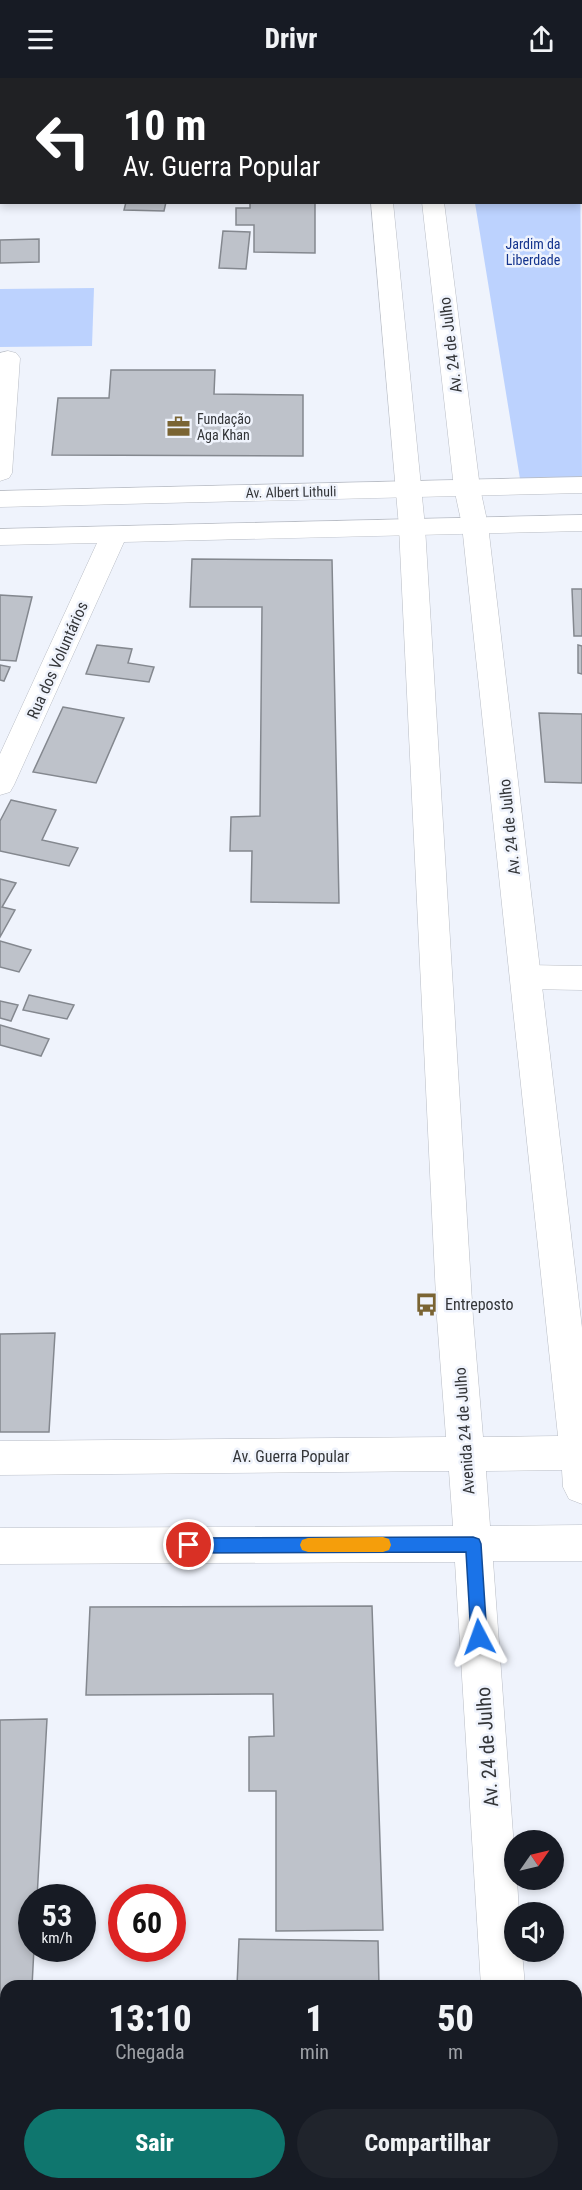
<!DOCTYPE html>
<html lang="pt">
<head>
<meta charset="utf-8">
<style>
  body { margin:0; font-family:"Roboto Condensed",sans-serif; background:#20242c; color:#f1f3f6; height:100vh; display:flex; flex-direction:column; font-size:22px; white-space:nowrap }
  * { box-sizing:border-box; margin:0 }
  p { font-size:20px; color:#9ea1a6 }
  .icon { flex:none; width:33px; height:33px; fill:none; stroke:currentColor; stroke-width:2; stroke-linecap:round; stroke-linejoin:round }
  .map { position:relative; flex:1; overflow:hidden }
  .side { position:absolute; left:0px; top:1902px; width:582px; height:210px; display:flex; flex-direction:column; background:#171b24; border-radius:18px 18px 0 0; box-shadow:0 3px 9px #0003 }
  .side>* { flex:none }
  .banner { position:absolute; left:0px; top:0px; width:582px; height:126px; box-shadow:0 3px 9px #0003; background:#202124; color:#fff; overflow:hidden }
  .needle { width:39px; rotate:56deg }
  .tools { position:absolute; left:504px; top:1752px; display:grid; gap:12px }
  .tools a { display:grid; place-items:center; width:60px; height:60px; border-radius:50%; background:#171b24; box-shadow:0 3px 9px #0003; font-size:30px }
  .speed { position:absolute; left:18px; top:1806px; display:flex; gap:12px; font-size:30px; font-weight:700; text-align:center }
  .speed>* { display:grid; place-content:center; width:78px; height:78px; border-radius:50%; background:#171b24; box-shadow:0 3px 9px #0003; line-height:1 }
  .speed small { font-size:15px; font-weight:400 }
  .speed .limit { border:9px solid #d22; background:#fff; color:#111 }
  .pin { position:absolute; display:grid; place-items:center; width:51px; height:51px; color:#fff; margin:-26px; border:3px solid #fff; border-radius:50%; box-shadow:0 2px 6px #0007 }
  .me { position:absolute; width:66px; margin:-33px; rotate:356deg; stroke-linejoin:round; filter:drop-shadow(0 0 4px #0008) }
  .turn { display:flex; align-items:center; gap:21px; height:126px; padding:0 24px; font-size:27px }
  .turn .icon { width:78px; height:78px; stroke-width:2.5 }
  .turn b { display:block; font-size:42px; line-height:51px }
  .eta { display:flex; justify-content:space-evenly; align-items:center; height:102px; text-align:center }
  .eta b { font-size:36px; font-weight:800; line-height:42px }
  .action { display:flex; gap:12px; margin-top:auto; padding:12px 24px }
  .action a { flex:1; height:69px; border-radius:36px; background:#0f766e; color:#fff; font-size:24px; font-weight:800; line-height:69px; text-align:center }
  .action a+a { background:#20242c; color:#f1f3f6 }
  header { display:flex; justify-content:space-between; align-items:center; height:78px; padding:0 24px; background:#171b24; font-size:27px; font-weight:800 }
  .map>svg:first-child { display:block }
</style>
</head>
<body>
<header><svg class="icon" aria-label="menu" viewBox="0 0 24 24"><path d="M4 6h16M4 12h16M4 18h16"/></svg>Drivr<svg class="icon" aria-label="share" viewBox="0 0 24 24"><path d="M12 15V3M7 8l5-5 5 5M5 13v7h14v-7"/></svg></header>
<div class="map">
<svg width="582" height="2112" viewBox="0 0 582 2112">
  <rect width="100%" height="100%" fill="#eff3fc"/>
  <!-- green -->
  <g fill="#bcd2fe">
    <path d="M580,46L582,406L521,407L475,125L580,124Z"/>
    <path d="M94,210L92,268L0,269V211Z"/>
  </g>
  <!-- building -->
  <g fill="#bec2ca" stroke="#84888f" stroke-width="1.5">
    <path d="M126,124H166L164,133L124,132Z"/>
    <path d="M250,124H315V175L254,174V147H236V130H250Z"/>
    <path d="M223,153L250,154L246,191L219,190Z"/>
    <path d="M39,161V184L0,185V162Z"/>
    <path d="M111,292H215L214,316L303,317V378L52,377L58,320H109Z"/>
    <path d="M192,481L332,482L339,825L251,824L252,773H230L231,739L260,738L262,529H190Z"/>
    <path d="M572,511H582V558H574Z"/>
    <path d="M0,517L32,519L16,583L0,582Z"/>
    <path d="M97,567L132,571L128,585L154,589L149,604L86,596Z"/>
    <path d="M578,567L582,568V596L578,595Z"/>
    <path d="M0,587L10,589L4,603L0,602Z"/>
    <path d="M63,629L124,640L96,705L33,694Z"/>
    <path d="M539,635L582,636V705L545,704Z"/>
    <path d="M11,722L56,732L42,762L78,770L69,788L0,773V743Z"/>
    <path d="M0,801L16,805L2,829L15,832L0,859Z"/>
    <path d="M0,863L31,872L19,894L0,889Z"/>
    <path d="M29,917L74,927L67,941L23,932Z"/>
    <path d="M0,923L18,927L11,943L0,940Z"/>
    <path d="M0,947L49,961L41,978L0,967Z"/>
    <path d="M55,1255L49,1354H0V1256Z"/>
    <path d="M372,1528L383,1852L276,1853V1713H249V1659L274,1658L273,1616L86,1617L90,1529Z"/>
    <path d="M47,1641L37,1820H32V1870H34L32,1908H6V1959H0V1642Z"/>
    <path d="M239,1861L378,1863L379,1908H237Z"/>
    <path d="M0,2046H6V2106H179L180,2112H0Z"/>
    <path d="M233,2106H381L382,2112H233Z"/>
  </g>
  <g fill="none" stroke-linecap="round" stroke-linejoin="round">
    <defs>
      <g id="minor">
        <rect x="20" y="0" width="20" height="2"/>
        <rect x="580" y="30" width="2" height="12"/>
        <rect x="0" y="32" width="2" height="12"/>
        <path d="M8,273L16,275L20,280L12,395L9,400L0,403V275Z"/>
        <path d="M582,399V415L0,429V413Z"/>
        <path d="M582,437V453L124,464L14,707L10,714L0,717V676L97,465L0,467V451Z"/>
        <path d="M526,887L582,888V912L526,911L515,907L510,899L515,891Z"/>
      </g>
      <g id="major">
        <rect x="361" y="0" width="20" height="2"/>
        <rect x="415" y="0" width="20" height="2"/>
        <path d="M371,124H393L425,449L473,1240L483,1359L558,1358L462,447L454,410L422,124H444L480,410L488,447L582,1250V1426L569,1421L563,1409L562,1392L486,1393L490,1448L582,1447V1483H493L514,1770V1802H517L519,1834H514V1874H522L525,1908H481L455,1484L0,1486V1450L453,1448L449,1393L0,1397V1363L446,1359L437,1240L399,449Z"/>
        <rect x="493" y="2106" width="46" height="6"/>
      </g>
    </defs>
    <!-- minor casing -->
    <use href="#minor" stroke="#b9bdc5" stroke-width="1"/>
    <!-- major casing -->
    <use href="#major" stroke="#b9bdc5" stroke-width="1"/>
    <!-- minor -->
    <use href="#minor" fill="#fff" fill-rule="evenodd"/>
    <!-- major -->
    <use href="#major" fill="#fff" fill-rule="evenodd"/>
  </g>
  <!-- route -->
  <path fill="#1a73e8" stroke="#114b97" stroke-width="1.5" d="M473,1459L479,1461L481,1466L487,1559L485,1565L479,1567L474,1565L471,1559L466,1474L189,1475L184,1473L181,1467L184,1462L189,1460Z"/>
  <!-- slow -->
  <path fill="#f59e0b" d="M383,1459L389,1461L391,1467L389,1472L383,1474H308L302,1472L300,1467L302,1462L308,1460Z"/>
  <!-- icons -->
  <defs>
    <symbol id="office-bare" viewBox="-9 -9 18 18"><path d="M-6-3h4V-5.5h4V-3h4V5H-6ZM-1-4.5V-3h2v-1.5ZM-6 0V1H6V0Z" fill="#7a6433" stroke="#eff3fc" stroke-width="2.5" paint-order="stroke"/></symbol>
    <symbol id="bus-bare" viewBox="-9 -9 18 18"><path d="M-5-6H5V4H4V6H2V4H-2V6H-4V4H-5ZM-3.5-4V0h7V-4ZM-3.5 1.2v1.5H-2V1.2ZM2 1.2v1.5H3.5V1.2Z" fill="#7a6433" stroke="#eff3fc" stroke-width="2.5" paint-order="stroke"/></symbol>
  </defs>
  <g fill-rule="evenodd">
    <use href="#office-bare" x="162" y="332" width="33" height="33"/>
    <use href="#bus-bare" x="410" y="1210" width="33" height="33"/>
  </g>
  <g text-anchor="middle" stroke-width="5" stroke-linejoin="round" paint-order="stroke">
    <!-- far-park labels -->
    <g font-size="14" fill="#14348e" stroke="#eff3fc">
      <text x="533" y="171">Jardim da<tspan x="533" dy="16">Liberdade</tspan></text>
    </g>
    <!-- far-poi labels -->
    <g font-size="14" fill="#333538" stroke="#eff3fc" text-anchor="start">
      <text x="197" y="346">Fundação<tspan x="197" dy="16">Aga Khan</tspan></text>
    </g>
    <!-- far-street labels -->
    <g font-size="14" fill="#333538" stroke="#eff3fc">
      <text transform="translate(291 414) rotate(-1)" y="5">Av. Albert Lithuli</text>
    </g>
    <!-- street labels -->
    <g font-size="16" fill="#333538" stroke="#eff3fc">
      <text transform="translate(450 267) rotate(-97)" y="6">Av. 24 de Julho</text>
      <text transform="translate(57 582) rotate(-66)" y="6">Rua dos Voluntários</text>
      <text transform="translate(509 749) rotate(-96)" y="6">Av. 24 de Julho</text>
      <text transform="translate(464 1353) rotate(-94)" y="6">Avenida 24 de Julho</text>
      <text x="291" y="1384">Av. Guerra Popular</text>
    </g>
    <!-- poi labels -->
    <g font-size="16" fill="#333538" stroke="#eff3fc" text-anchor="start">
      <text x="445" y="1232">Entreposto</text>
    </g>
    <!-- near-street labels -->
    <g font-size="20" fill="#333538" stroke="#eff3fc">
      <text transform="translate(487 1669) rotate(-94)" y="7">Av. 24 de Julho</text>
    </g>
  </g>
</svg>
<div class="tools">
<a><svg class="needle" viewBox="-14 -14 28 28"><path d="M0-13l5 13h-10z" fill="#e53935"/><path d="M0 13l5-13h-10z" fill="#9ea1a6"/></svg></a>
<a><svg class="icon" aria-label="sound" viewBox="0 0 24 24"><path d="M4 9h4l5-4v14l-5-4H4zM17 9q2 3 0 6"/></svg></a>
</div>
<div class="speed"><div>53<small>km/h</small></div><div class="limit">60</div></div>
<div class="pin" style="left:189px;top:1467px;background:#d93025"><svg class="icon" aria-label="arrive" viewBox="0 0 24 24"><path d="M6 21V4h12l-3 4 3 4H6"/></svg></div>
<svg class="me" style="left:479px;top:1559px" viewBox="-20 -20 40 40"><path d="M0-17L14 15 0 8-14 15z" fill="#1a73e8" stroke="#fff" stroke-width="4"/></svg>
<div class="banner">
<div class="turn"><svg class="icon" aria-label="left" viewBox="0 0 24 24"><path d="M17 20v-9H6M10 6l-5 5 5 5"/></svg><div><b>10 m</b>Av. Guerra Popular</div></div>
</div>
<section class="side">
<div class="eta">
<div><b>13:10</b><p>Chegada</p></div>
<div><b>1</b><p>min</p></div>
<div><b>50</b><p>m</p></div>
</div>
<div class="action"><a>Sair</a><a>Compartilhar</a></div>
</section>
</div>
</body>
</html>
